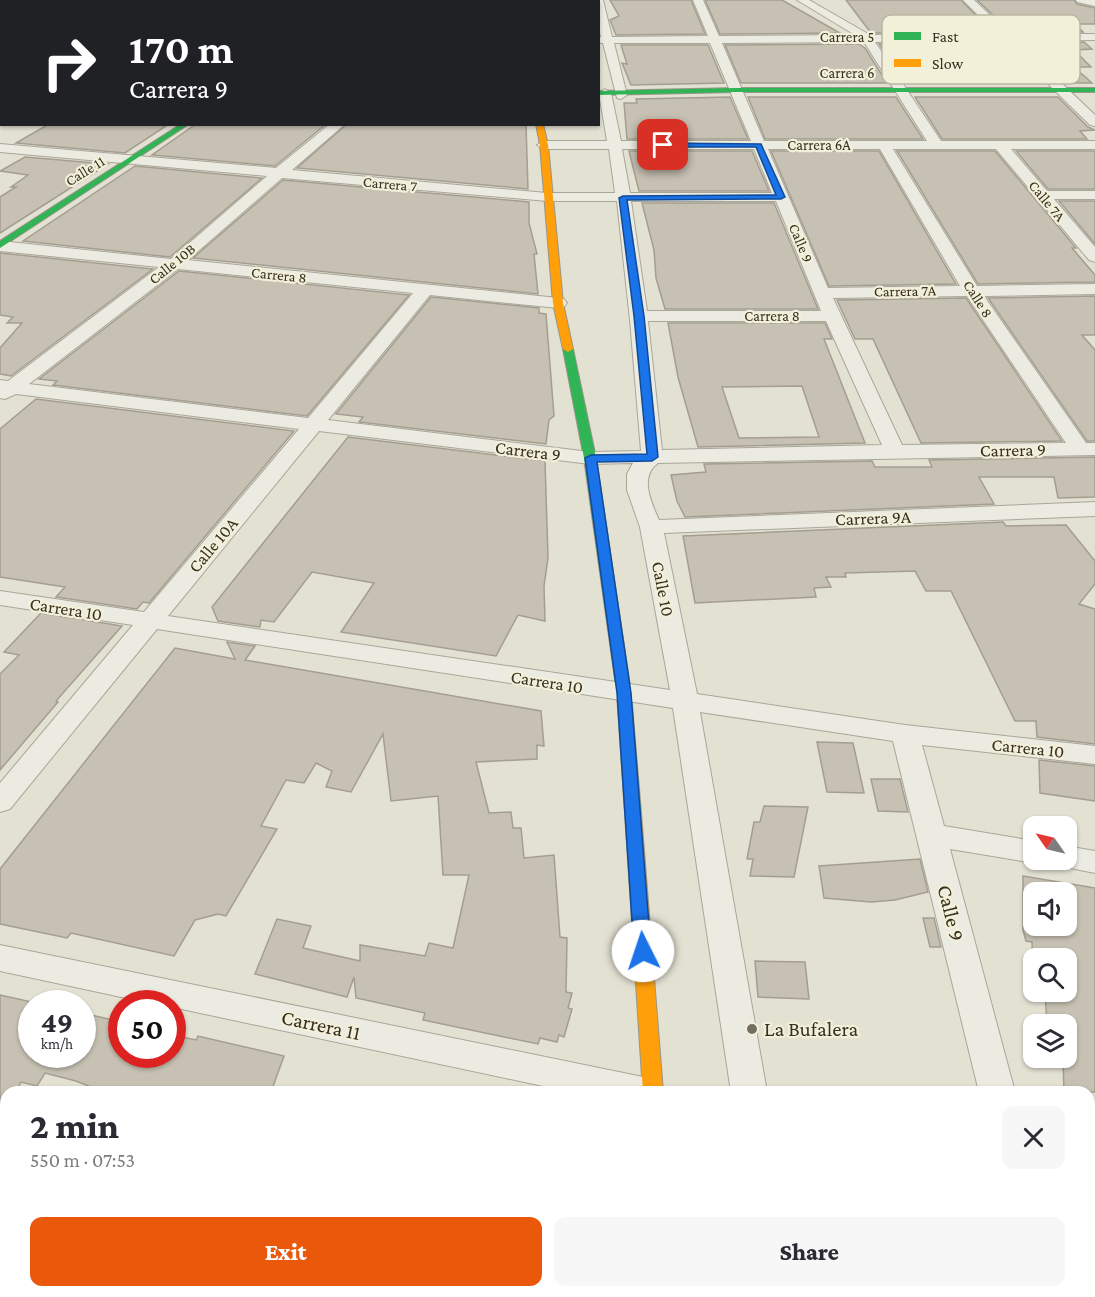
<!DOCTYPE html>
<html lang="en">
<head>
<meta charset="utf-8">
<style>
  body { margin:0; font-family:"Crimson Pro",serif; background:#f7f7f7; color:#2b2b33; height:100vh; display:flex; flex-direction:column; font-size:22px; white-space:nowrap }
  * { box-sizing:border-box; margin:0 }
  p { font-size:20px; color:#7c7c81 }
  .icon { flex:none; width:33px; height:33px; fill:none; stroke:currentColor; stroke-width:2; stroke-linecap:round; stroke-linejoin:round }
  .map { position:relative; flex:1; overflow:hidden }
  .side { position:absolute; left:0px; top:1086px; width:1095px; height:212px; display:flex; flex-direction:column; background:#fff; border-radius:18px 18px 0 0; box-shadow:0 2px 4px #0004 }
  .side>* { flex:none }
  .top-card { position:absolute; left:0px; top:0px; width:600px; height:126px; box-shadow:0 2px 4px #0004; background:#202124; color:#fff; overflow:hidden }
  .needle { width:39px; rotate:304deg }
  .controls { position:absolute; left:1023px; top:816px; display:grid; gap:12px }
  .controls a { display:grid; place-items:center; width:54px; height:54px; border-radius:12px; background:#fff; box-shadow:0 2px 4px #0004; font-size:30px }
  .speed { position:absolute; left:18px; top:990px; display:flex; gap:12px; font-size:30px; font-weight:700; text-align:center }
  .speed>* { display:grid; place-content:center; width:78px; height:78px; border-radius:50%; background:#fff; box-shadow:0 2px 4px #0004; line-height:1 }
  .speed small { font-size:15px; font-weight:400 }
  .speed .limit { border:9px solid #d22; background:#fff; color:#111 }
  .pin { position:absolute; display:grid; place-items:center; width:51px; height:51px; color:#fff; margin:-26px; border-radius:12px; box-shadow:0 3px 9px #0006 }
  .me { position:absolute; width:66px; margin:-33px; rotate:356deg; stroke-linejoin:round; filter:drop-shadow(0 0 4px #0008) }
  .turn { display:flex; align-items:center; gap:21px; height:126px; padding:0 30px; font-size:27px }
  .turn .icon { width:78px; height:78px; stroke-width:2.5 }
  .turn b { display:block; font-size:42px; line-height:51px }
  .round { display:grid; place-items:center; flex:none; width:63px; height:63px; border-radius:12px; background:#f7f7f7 }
  .summary { display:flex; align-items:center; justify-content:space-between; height:102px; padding:0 30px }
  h1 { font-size:36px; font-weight:800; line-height:45px }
  .cta { display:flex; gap:12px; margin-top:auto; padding:12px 30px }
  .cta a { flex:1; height:69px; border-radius:12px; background:#ea580c; color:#fff; font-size:24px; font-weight:800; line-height:69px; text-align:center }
  .cta a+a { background:#f7f7f7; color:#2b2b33 }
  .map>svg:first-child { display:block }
</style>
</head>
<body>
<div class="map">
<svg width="1095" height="1297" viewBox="0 0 1095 1297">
  <rect width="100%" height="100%" fill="#e3e1d2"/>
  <!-- building -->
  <g fill="#c7c1b3" stroke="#a49e91" stroke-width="1.5" fill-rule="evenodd">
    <path d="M610,0H691L705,34L616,35L610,20L619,16Z"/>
    <path d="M705,0H782L840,33L720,34Z"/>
    <path d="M846,0H961L992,32L871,33Z"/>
    <path d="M977,0H1074L1077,4L1095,8V24H1075L1083,32H1011Z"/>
    <path d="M1084,42L1092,49L1074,50L1091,67H1074L1092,83H1064L1023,43Z"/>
    <path d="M1003,43L1044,83H905L879,44Z"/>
    <path d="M859,44L865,48L887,83H741L725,45Z"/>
    <path d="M621,45H708L724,83L631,85L622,63L627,64Z"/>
    <path d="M730,97L748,139H627L624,103H637L636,99Z"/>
    <path d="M748,97H896L923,139H765Z"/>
    <path d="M915,97H1058L1088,127L1095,130L1080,131L1087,139H942Z"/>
    <path d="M49,124H169L125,153L16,143Z"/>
    <path d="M196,124H326L275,166L152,155Z"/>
    <path d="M347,124H526L528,189L297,168Z"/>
    <path d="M629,151H752L769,191H639Z"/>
    <path d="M771,151H879L956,284L829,286Z"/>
    <path d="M897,151H995L1076,248H1072L1095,275V282L978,284Z"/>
    <path d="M1016,151H1095V189H1048Z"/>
    <path d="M25,157L108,164L0,233V197L16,187H11L28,175L0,171Z"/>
    <path d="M135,166L262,178L170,257L23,241Z"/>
    <path d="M283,180L529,202V223L537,254H534L538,294L193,258Z"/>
    <path d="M1059,201H1095V244Z"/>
    <path d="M642,203H774L818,309H665L656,278L654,250Z"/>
    <path d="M0,253L153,269L11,376L0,374V348L22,323H7L13,317L0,315Z"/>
    <path d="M179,271L409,295L307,416L53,385L57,381L39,379Z"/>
    <path d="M1095,296V335H1082L1095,350V441H1087L988,298Z"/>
    <path d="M431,297L539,308V313L546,314L554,416L549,420L546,444L359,422L363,417L336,414Z"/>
    <path d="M966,298L1062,441L921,443L873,339H855L837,300Z"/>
    <path d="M668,323H825L832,339H824L865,443L698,447L678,377ZM802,386L819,437L739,438L722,387Z"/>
    <path d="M36,399L294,431L149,603L143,602L137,609L56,597L65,587L0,577V429Z"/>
    <path d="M348,437L545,461L548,558L544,586L545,621L518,615L496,656L341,632L374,583L312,572L274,622L261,620L260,627L218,621L212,607Z"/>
    <path d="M1095,457V497L1058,498L1054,477H979L994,504L685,517L677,501L671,475L706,472L704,464L872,461L875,467H932L929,460Z"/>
    <path d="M1003,522L1006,526L1066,525L1095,561V584L1079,604L1095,609V744L1037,737L1036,721H1015L951,591H926L915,571L845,573L846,577H826L831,587L814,588L816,597L695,603L683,536Z"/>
    <path d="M41,613L122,626L56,701L58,702L0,770V674L19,655L4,652Z"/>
    <path d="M227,642L255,646L245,660L541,711L544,746L537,745V759L476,762L489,813L511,812L513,828H521L524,858L554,855L560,937L567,938L566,992L572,993L568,1008L572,1009L564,1037L559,1035L557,1042L540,1038L538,1044L423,1020L425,1013L356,998L354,977L347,997L255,974L277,919L311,926L303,948L360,961V945L425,956L429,943L453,948L469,875H443L438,796L391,801L383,734L351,792L326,787L332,771L316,763L304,783L286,780L261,826L277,829L226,916L218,914L195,920L174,956L71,933L67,938L0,924V869L175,648L235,659Z"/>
    <path d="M817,742L853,743L864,793L827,792Z"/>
    <path d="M1039,760L1095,766V801L1040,793Z"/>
    <path d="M871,779H900L908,812L878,811Z"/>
    <path d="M764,806L808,807L794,877L750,876L753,859H747L754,822H760Z"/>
    <path d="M920,859L928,892L895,900L871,902L824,898L819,866Z"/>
    <path d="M1023,876L1095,888V1092H1064L1063,1058H1066V1024H1047L1045,992H1066V958H1034L1033,988L1032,942L1026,941L1023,930ZM1034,892H1066V926H1034Z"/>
    <path d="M923,918H934L941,947H930Z"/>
    <path d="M755,961L805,962L809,999L758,997Z"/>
    <path d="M0,995L32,1002V1054H82V1013L122,1022V1054H172V1035L196,1040L198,1036L284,1056L271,1092H103L76,1081L45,1073L37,1086L21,1082L16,1092H6V1110L0,1122Z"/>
  </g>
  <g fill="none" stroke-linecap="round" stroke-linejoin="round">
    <defs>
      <g id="street">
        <path d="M46,0H58L45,2Z"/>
        <path d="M187,0H199L186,2Z"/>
        <path d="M402,0H436L437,2H403Z"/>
        <path d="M593,0H603L612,37L708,36L693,0H703L719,36L855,35L797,0H809L870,35L997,34L963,0H974L1010,34H1095V40L1017,41L1095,115V126L1090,125L1004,41L875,42L941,141H1095V149H1011L1047,191H1095V199H1054L1095,247V262L1089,260L996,149H893L977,286L1095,284V294L984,296L1086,443H1095V455L658,463C639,477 651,502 659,520L1095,502V516L664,533L697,694L905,725L1095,746V764L922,745L944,826L1034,841V860H1045L1034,863L950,849L1015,1092H979L893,741L700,712L767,1092H731L673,708L157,629L10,809L0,812V783L133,625L0,605V591L144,612L299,429L16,394L5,399L0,398V380L8,381L159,267L0,251V241L171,259L267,176L0,152V144L276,168L330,124H345L292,170L547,193H615L609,149H544L537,145L544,141H607L599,93L605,89L611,93L621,141H751L710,43H614L627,95L621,99L617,98L603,43H598V37H601L598,24V2ZM864,42L927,141H764L722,43ZM622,149H754L772,193H630ZM768,149H880L960,286L828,288ZM282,178L547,201H617L630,320L641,451L590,452L328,420L430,295L558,308L564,307L567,303L564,299L558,298L188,260ZM631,201H776L821,311H647ZM178,269L413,293L308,418L29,384ZM967,296L1066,443L902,445L833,298ZM648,321H826L882,445L662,450ZM319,431L590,464L633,463L627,474V490L640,527L670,690L168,616Z"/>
        <path d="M1076,0H1095V6L1077,2Z"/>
        <rect x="0" y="20" width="2" height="6"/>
        <rect x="0" y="71" width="2" height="8"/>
        <path d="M2,95V103L0,104V96Z"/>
        <path d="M1066,846L1095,851V873L1055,865L1052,860H1066Z"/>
        <path d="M0,945L643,1077L656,1081L661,1092H571L172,1007V1004H154L0,971Z"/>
        <path d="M1089,1164L1095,1166V1200L1089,1198Z"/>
        <path d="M760,1292H800L801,1297H761Z"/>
      </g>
      <g id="fast">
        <path d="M369,0H375L368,2Z"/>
        <rect x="531" y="0" width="6" height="2"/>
        <path d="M737,88H1095V92H737L598,95V91Z"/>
        <path d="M181,124H189L0,248V241Z"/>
        <path d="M568,346L573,349L596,458L631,693L641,813L639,817H627L625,813L617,693L584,458L563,349Z"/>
        <path d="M667,1292H689L690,1297H668Z"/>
      </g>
      <g id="slow">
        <path d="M536,124H543L548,145L563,303L573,349L568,352L563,349L553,303L540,145Z"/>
        <path d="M633,808L639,809L641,813L663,1092H643L625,813L627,809Z"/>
      </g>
    </defs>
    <!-- street casing -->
    <use href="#street" stroke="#a9a69a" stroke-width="2"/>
    <!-- fast casing -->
    <use href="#fast" stroke="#99968a" stroke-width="2"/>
    <!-- slow casing -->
    <use href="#slow" stroke="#99968a" stroke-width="2"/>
    <!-- street -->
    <use href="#street" fill="#ecebe2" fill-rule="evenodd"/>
    <!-- fast -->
    <use href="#fast" fill="#30b455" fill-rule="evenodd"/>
    <!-- slow -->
    <use href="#slow" fill="#ff9f0a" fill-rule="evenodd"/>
  </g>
  <!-- route -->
  <path fill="#1a73e8" stroke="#114b97" stroke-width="1.5" d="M663,143L761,144L785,197L781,199L627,200L644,316L658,457L652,461L597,462L631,693L651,951L649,956L643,958L637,956L634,951L617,693L585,458L591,455L647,454L634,316L619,198L623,196L776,195L756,147H661Z"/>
  <!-- markers -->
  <circle fill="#746e60" stroke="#f3f0d9" stroke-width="2" cx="752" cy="1029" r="6"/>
  <g text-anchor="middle" stroke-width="4.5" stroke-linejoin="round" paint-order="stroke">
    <!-- far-street labels -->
    <g font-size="15" fill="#383022" stroke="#f3f0d9">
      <text x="847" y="42">Carrera 5</text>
      <text x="847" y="78">Carrera 6</text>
      <text x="819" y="150">Carrera 6A</text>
      <text transform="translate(85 171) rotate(-32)" y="5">Calle 11</text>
      <text transform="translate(390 184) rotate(5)" y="5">Carrera 7</text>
      <text transform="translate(1047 201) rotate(50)" y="5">Calle 7A</text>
      <text transform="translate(801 243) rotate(67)" y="5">Calle 9</text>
      <text transform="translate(172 264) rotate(-39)" y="5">Calle 10B</text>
      <text transform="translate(279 275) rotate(6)" y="5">Carrera 8</text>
      <text transform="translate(905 291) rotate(-1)" y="5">Carrera 7A</text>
      <text transform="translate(978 299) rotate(57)" y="5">Calle 8</text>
      <text x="772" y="321">Carrera 8</text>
    </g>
    <!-- street labels -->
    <g font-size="18" fill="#383022" stroke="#f3f0d9">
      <text transform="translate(1013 450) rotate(-1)" y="6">Carrera 9</text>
      <text transform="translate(528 451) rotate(7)" y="6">Carrera 9</text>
      <text transform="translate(873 518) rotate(-2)" y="6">Carrera 9A</text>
      <text transform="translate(213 545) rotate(-50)" y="6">Calle 10A</text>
      <text transform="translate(663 589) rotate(79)" y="6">Calle 10</text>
      <text transform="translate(66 609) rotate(9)" y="6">Carrera 10</text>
      <text transform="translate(547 682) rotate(9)" y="6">Carrera 10</text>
      <text transform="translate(1028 748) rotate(6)" y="6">Carrera 10</text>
    </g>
    <!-- near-street labels -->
    <g font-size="21" fill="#383022" stroke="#f3f0d9">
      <text transform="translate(951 913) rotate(76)" y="7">Calle 9</text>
      <text transform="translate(321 1025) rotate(12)" y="7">Carrera 11</text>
    </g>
    <!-- near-poi labels -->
    <g font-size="21" fill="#383022" stroke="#f3f0d9" text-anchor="start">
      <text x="764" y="1036">La Bufalera</text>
    </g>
  </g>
  <!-- legend -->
  <rect x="882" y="15" width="198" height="69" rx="9" fill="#f3f0d9" stroke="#bbb6a2" stroke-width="1.5"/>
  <rect x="894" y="32" width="27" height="8" fill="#30b455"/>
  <rect x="894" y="59" width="27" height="8" fill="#ff9f0a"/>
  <g font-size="16" fill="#383022">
    <text x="932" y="42">Fast</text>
    <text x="932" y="69">Slow</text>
  </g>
</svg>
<div class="controls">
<a><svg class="needle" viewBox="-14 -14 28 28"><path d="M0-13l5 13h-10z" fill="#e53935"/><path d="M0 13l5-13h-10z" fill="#7c7c81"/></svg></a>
<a><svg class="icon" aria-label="sound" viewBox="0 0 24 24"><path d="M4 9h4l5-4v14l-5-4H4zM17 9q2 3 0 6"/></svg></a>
<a><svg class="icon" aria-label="search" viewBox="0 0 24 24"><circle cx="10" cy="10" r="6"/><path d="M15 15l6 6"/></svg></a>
<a><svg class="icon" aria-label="layers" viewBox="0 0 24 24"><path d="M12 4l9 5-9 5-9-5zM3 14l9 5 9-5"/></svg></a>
</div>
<div class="speed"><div>49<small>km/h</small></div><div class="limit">50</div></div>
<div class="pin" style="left:663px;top:145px;background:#d93025"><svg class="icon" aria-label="arrive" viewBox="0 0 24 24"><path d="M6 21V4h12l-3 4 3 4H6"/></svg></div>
<svg class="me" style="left:643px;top:951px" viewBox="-20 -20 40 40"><circle r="19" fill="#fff"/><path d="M0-13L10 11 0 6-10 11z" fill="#1a73e8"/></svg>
<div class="top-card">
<div class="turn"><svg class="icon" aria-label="right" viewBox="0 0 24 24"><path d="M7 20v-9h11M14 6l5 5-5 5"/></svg><div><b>170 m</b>Carrera 9</div></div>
</div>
<section class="side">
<div class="summary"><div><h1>2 min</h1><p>550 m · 07:53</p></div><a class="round"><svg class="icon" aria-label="close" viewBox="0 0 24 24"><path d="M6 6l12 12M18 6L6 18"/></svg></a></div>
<div class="cta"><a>Exit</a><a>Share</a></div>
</section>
</div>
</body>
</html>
